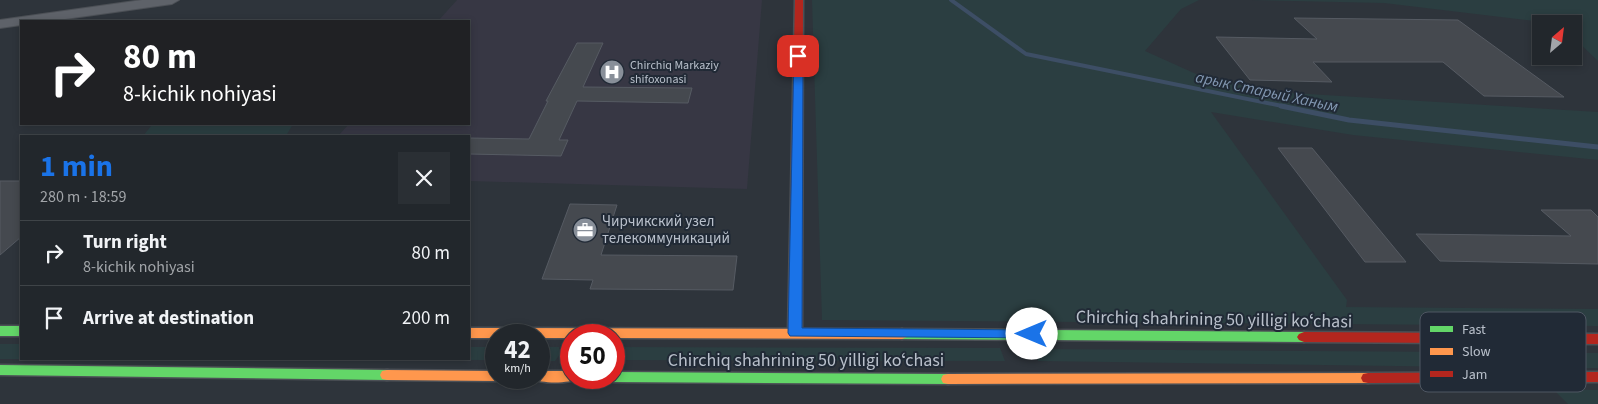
<!DOCTYPE html>
<html lang="en">
<head>
<meta charset="utf-8">
<style>
  body { margin:0; font-family:"Source Sans 3",sans-serif; background:#2a2f34; color:#f1f3f6; height:100vh; display:flex; flex-direction:column; font-size:19px; white-space:nowrap }
  * { box-sizing:border-box; margin:0 }
  p { font-size:16px; color:#a2a5a9 }
  .icon { flex:none; width:28px; height:28px; fill:none; stroke:currentColor; stroke-width:2; stroke-linecap:round; stroke-linejoin:round }
  .map { position:relative; flex:1; overflow:hidden }
  .drawer { position:absolute; left:20px; top:135px; width:450px; height:225px; display:flex; flex-direction:column; background:#22272c; border-radius:0px; box-shadow:0 2px 8px #0003,0 0 0 1px #3f4448 }
  .drawer>* { flex:none }
  .hud { position:absolute; left:20px; top:20px; width:450px; height:105px; border-radius:0px; box-shadow:0 2px 8px #0003,0 0 0 1px #3f4448; background:#202124; color:#fff; overflow:hidden }
  .needle { width:32px; rotate:28deg }
  .buttons { position:absolute; left:1532px; top:15px; display:grid; gap:10px }
  .buttons a { display:grid; place-items:center; width:50px; height:50px; border-radius:0px; background:#22272c; box-shadow:0 2px 8px #0003,0 0 0 1px #3f4448; font-size:25px }
  .speed { position:absolute; left:485px; top:324px; display:flex; gap:10px; font-size:25px; font-weight:700; text-align:center }
  .speed>* { display:grid; place-content:center; width:65px; height:65px; border-radius:50%; background:#22272c; box-shadow:0 2px 8px #0003,0 0 0 1px #3f4448; line-height:1 }
  .speed small { font-size:12px; font-weight:400 }
  .speed .limit { border:8px solid #d22; background:#fff; color:#111 }
  .pin { position:absolute; display:grid; place-items:center; width:42px; height:42px; color:#fff; margin:-21px; border-radius:10px; box-shadow:0 2px 8px #0006 }
  .me { position:absolute; width:55px; margin:-28px; rotate:270deg; stroke-linejoin:round; filter:drop-shadow(0 0 4px #0008) }
  .turn { display:flex; align-items:center; gap:18px; height:105px; padding:0 20px; font-size:22px }
  .turn .icon { width:65px; height:65px; stroke-width:2.5 }
  .turn b { display:block; font-size:35px; line-height:42px }
  .round { display:grid; place-items:center; flex:none; width:52px; height:52px; border-radius:0px; background:#2a2f34 }
  .head { display:flex; align-items:center; justify-content:space-between; height:85px; padding:0 20px }
  h1 { font-size:30px; font-weight:700; line-height:38px; color:#1a73e8 }
  ul { padding:0; list-style:none }
  li { display:flex; align-items:center; gap:15px; height:65px; padding:0 20px; border-top:1px solid #3f4448 }
  li div { flex:1 }
  li b { display:block; font-size:19px }
  li em { font-style:normal }
  .map>svg:first-child { display:block }
</style>
</head>
<body>
<div class="map">
<svg width="1598" height="404" viewBox="0 0 1598 404">
  <rect width="100%" height="100%" fill="#2e343b"/>
  <!-- medical -->
  <path fill="#373744" d="M457,0H762L747,189L469,181V136H338L349,124H469V21H438Z"/>
  <!-- green -->
  <g fill="#2b3e41">
    <path d="M812,0H1199L1181,9L1145,51L1205,78L1276,92L1598,112V160L1353,135L1211,112L1347,300L1346,307L1598,309V326L822,320Z"/>
    <path d="M1251,0H1598V61L1574,38V24H1560L1384,3Z"/>
    <path d="M176,124H293L286,136H143L151,126Z"/>
    <rect x="0" y="344" width="21" height="15"/>
    <path d="M469,347H496V360L48,359H469Z"/>
    <path d="M539,347H559L560,354L555,361H539Z"/>
    <path d="M614,347L1000,348L1005,361L614,360Z"/>
    <path d="M1035,349L1455,352L1465,356L1470,363L1467,367L1038,361Z"/>
    <path d="M1488,353H1598V368L1501,369Z"/>
    <path d="M1553,389L1598,390V404H1568Z"/>
  </g>
  <g fill="none" stroke-linecap="round" stroke-linejoin="round">
    <!-- stream-far1 -->
    <path stroke="#3d4e65" stroke-width="4" d="M951,0L1026,54L1287,107"/>
    <!-- stream -->
    <path stroke="#3d4e65" stroke-width="5" d="M1281,106L1349,120L1598,147"/>
  </g>
  <!-- building -->
  <g fill="#45494f" stroke="#565b63">
    <path d="M1294,18L1458,20L1564,97L1484,96L1443,62H1313L1332,82L1250,80L1216,37L1317,39Z"/>
    <path d="M577,43H603L583,87L692,88L688,103L577,101L559,140H568L561,156L469,154V138L529,139L548,101H546Z"/>
    <path d="M1278,148H1312L1406,262H1365Z"/>
    <path d="M0,181H21V237L0,255Z"/>
    <path d="M570,204L617,205L601,255L737,256L733,290L590,289L593,280L542,279Z"/>
    <path d="M1541,210H1591L1598,217V264L1440,261L1416,234L1571,236Z"/>
  </g>
  <g fill="none" stroke-linecap="round" stroke-linejoin="round">
    <defs>
      <path id="street" d="M142,0H179L172,4L51,21H21V25L0,28V20Z"/>
      <g id="fast">
        <rect x="0" y="326" width="21" height="10"/>
        <path d="M902,329L1304,332L1309,334L1311,337L1309,340L1304,342L902,339L897,337L895,334L897,331Z"/>
        <path d="M0,365L387,370L392,371L394,375L392,379L387,380L0,375Z"/>
        <path d="M614,372L948,374L953,375L955,379L953,383L948,384L614,382L609,381L607,378H614Z"/>
      </g>
      <g id="slow">
        <path d="M469,328L902,329L907,331L909,334L907,337L902,339L614,338V335H571V338H539V335H496V338H469Z"/>
        <path d="M387,370L496,371V378H502L496,381L387,380L382,379L380,375L382,371Z"/>
        <path d="M539,371H571V378H577C571,384 539,384 533,378H539Z"/>
        <path d="M1368,373L1373,374L1375,378L1373,382L1368,383L948,384L943,383L941,379L943,375L948,374Z"/>
      </g>
      <g id="jam">
        <path d="M795,0H803L802,333L800,336H790L788,333Z"/>
        <path d="M1304,332L1598,334V344L1304,342L1299,340L1297,337L1299,334Z"/>
        <path d="M1598,372V382L1368,383L1363,382L1361,378L1363,374L1368,373Z"/>
      </g>
    </defs>
    <!-- street casing -->
    <use href="#street" stroke="#4c5056" stroke-width="2"/>
    <!-- fast casing -->
    <use href="#fast" stroke="#4c5056" stroke-width="3"/>
    <!-- slow casing -->
    <use href="#slow" stroke="#4c5056" stroke-width="3"/>
    <!-- jam casing -->
    <use href="#jam" stroke="#4c5056" stroke-width="3"/>
    <!-- street -->
    <use href="#street" fill="#5e6269" fill-rule="evenodd"/>
    <!-- fast -->
    <use href="#fast" fill="#63d668" fill-rule="evenodd"/>
    <!-- slow -->
    <use href="#slow" fill="#ff974d" fill-rule="evenodd"/>
    <!-- jam -->
    <use href="#jam" fill="#b3261e" fill-rule="evenodd"/>
  </g>
  <!-- route -->
  <path fill="#1a73e8" stroke="#114b97" d="M798,53L803,56L802,328L1032,330L1036,331L1038,334L1036,338L790,336L788,333L794,56Z"/>
  <!-- icons -->
  <defs>
    <symbol id="hospital-disc" viewBox="-11 -11 22 22"><circle r="9.5" fill="#888f99" stroke="#212a36"/><path d="M-5-5h3v3.5h4V-5h3V5h-3V1.5h-4V5h-3Z" fill="#fff"/></symbol>
    <symbol id="office-disc" viewBox="-11 -11 22 22"><circle r="9.5" fill="#888f99" stroke="#212a36"/><path d="M-6-3h4V-5.5h4V-3h4V5H-6ZM-1-4.5V-3h2v-1.5ZM-6 0V1H6V0Z" fill="#fff"/></symbol>
  </defs>
  <g fill-rule="evenodd">
    <use href="#hospital-disc" x="598" y="58" width="28" height="28"/>
    <use href="#office-disc" x="571" y="216" width="28" height="28"/>
  </g>
  <g text-anchor="middle" stroke-width="4" stroke-linejoin="round" paint-order="stroke">
    <!-- far-poi labels -->
    <g font-size="12" fill="#b9c0cb" stroke="#212a36" text-anchor="start">
      <text x="630" y="69">Chirchiq Markaziy<tspan x="630" dy="14">shifoxonasi</tspan></text>
    </g>
    <!-- poi labels -->
    <g font-size="15" fill="#b9c0cb" stroke="#212a36" text-anchor="start">
      <text x="602" y="226">Чирчикский узел<tspan x="602" dy="17">телекоммуникаций</tspan></text>
    </g>
    <!-- water labels -->
    <g font-size="16" font-style="italic" fill="#8297b1" stroke="#212a36">
      <text transform="translate(1267 91) rotate(12)" y="6">арык Старый Ханым</text>
    </g>
    <!-- near-street labels -->
    <g font-size="18" fill="#b9c0cb" stroke="#212a36">
      <text transform="translate(1214 319) rotate(1)" y="6">Chirchiq shahrining 50 yilligi koʻchasi</text>
      <text x="806" y="366">Chirchiq shahrining 50 yilligi koʻchasi</text>
    </g>
  </g>
  <!-- legend -->
  <rect x="1420" y="312" width="166" height="80" rx="8" fill="#212a36" stroke="#4f5763" stroke-width="1"/>
  <rect x="1430" y="326" width="23" height="6" fill="#63d668"/>
  <rect x="1430" y="348" width="23" height="7" fill="#ff974d"/>
  <rect x="1430" y="371" width="23" height="6" fill="#b3261e"/>
  <g font-size="14" fill="#b9c0cb">
    <text x="1462" y="334">Fast</text>
    <text x="1462" y="356">Slow</text>
    <text x="1462" y="379">Jam</text>
  </g>
</svg>
<div class="buttons">
<a><svg class="needle" viewBox="-14 -14 28 28"><path d="M0-13l5 13h-10z" fill="#e53935"/><path d="M0 13l5-13h-10z" fill="#a2a5a9"/></svg></a>
</div>
<div class="speed"><div>42<small>km/h</small></div><div class="limit">50</div></div>
<div class="pin" style="left:798px;top:56px;background:#d93025"><svg class="icon" aria-label="arrive" viewBox="0 0 24 24"><path d="M6 21V4h12l-3 4 3 4H6"/></svg></div>
<svg class="me" style="left:1032px;top:334px" viewBox="-20 -20 40 40"><circle r="19" fill="#fff"/><path d="M0-13L10 11 0 6-10 11z" fill="#1a73e8"/></svg>
<div class="hud">
<div class="turn"><svg class="icon" aria-label="right" viewBox="0 0 24 24"><path d="M7 20v-9h11M14 6l5 5-5 5"/></svg><div><b>80 m</b>8-kichik nohiyasi</div></div>
</div>
<section class="drawer">
<div class="head"><div><h1>1 min</h1><p>280 m · 18:59</p></div><a class="round"><svg class="icon" aria-label="close" viewBox="0 0 24 24"><path d="M6 6l12 12M18 6L6 18"/></svg></a></div>
<ul>
<li><svg class="icon" aria-label="right" viewBox="0 0 24 24"><path d="M7 20v-9h11M14 6l5 5-5 5"/></svg><div><b>Turn right</b><p>8-kichik nohiyasi</p></div><em>80 m</em></li>
<li><svg class="icon" aria-label="arrive" viewBox="0 0 24 24"><path d="M6 21V4h12l-3 4 3 4H6"/></svg><div><b>Arrive at destination</b></div><em>200 m</em></li>
</ul>
</section>
</div>
</body>
</html>
